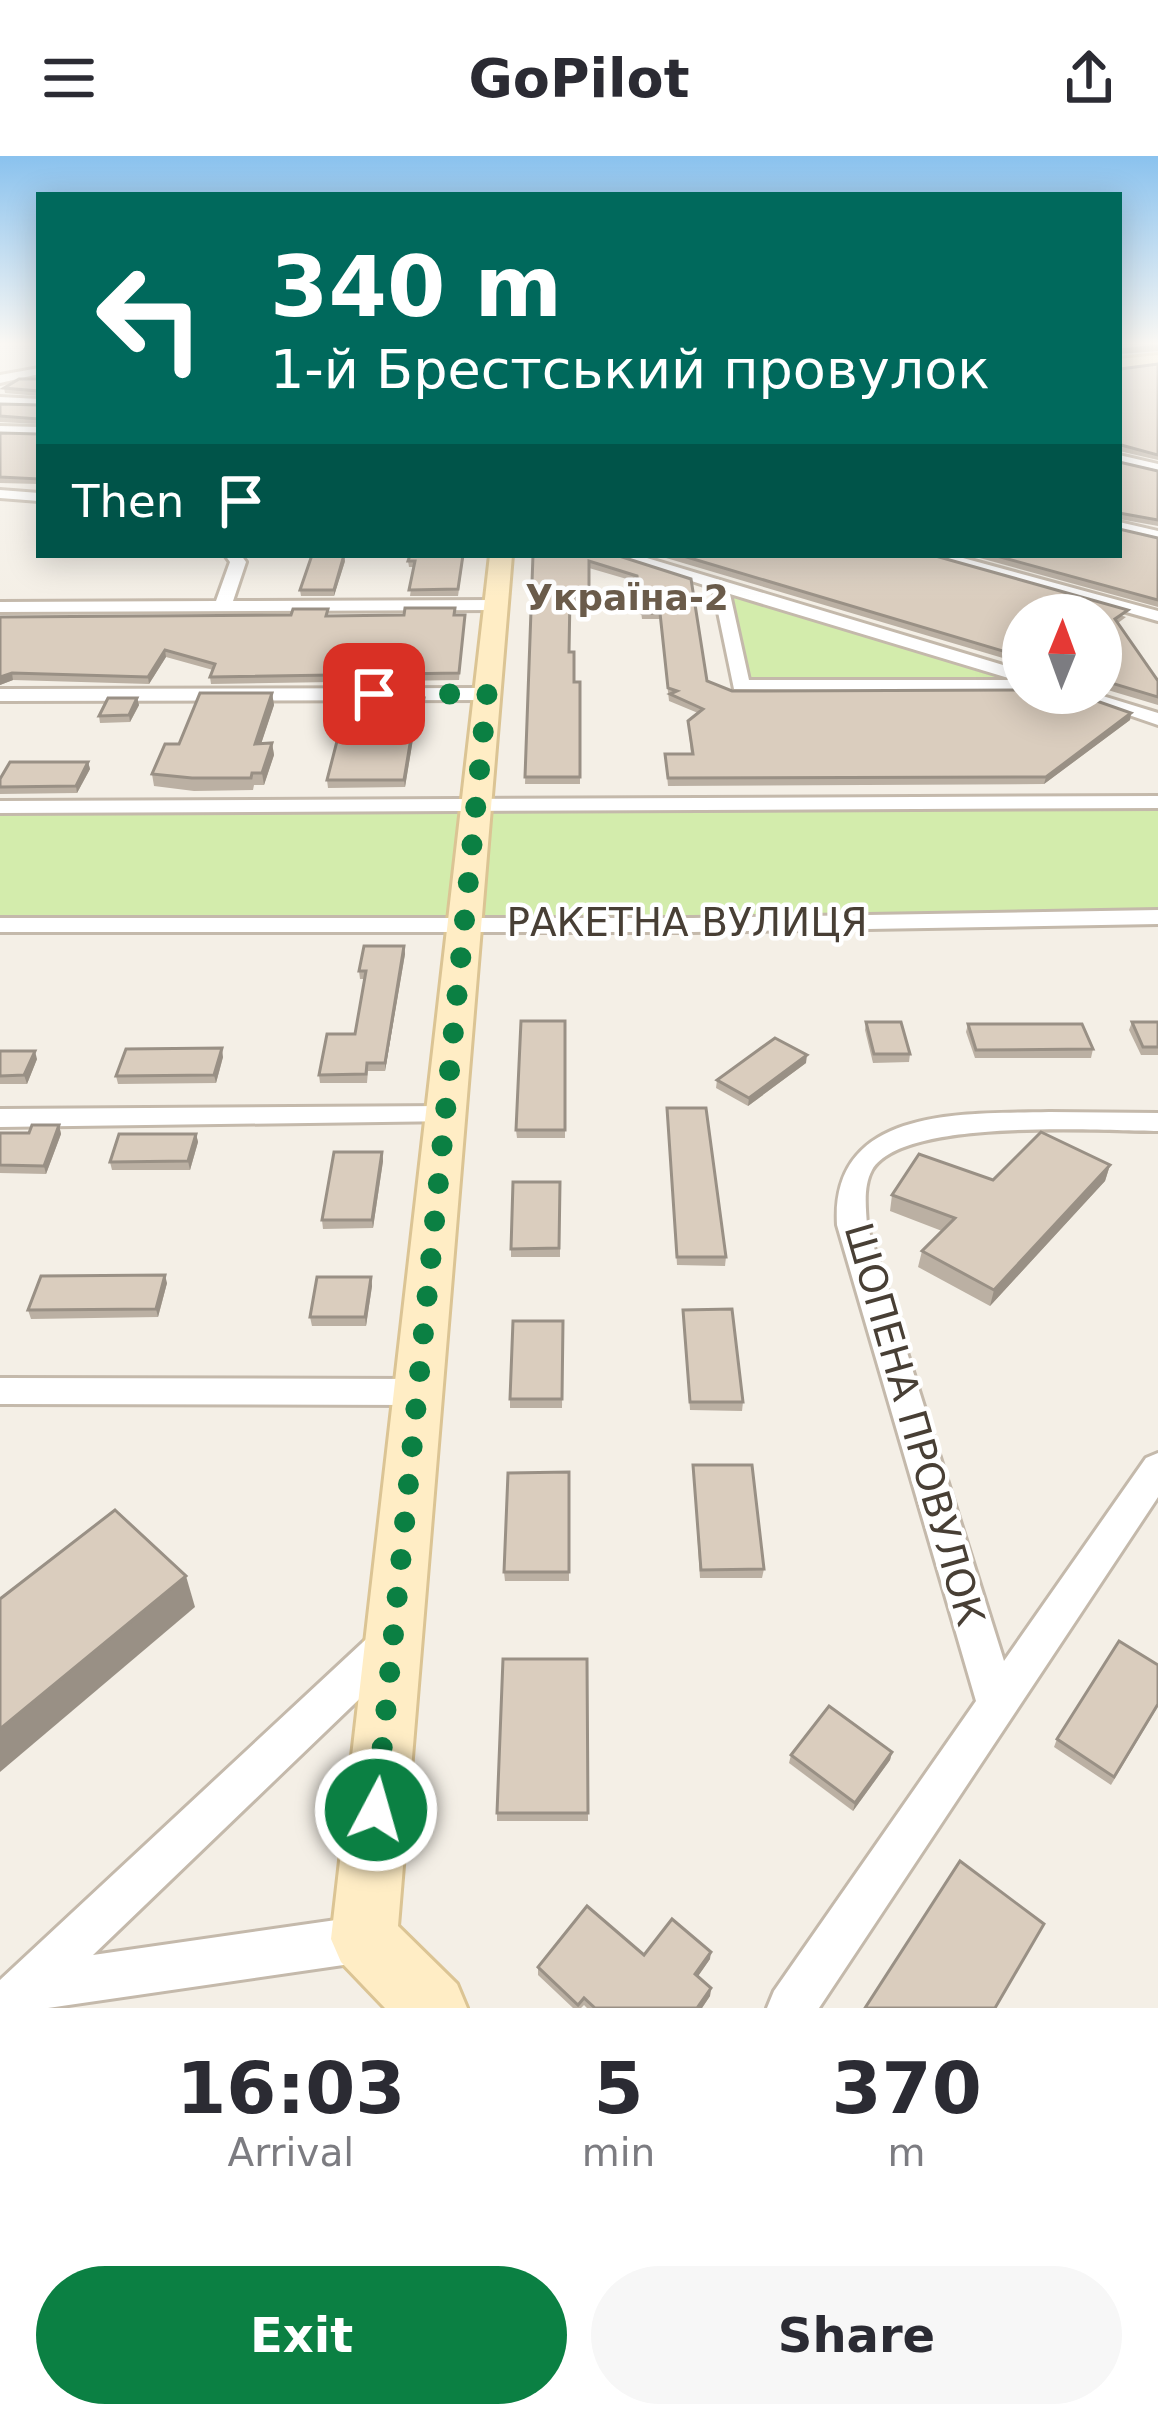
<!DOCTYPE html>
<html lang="en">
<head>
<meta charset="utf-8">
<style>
  body { margin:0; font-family:"DejaVu Sans",sans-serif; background:#f7f7f7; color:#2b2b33; height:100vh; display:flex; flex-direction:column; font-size:45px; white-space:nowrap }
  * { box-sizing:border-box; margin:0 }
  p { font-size:39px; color:#7c7c81 }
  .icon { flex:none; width:66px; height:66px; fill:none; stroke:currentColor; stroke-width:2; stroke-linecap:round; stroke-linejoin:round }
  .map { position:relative; height:1852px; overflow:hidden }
  .side { display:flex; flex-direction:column; background:#fff; flex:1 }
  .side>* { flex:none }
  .top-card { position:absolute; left:36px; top:36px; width:1086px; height:366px; border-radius:0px; box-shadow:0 6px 30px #0003; background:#00695c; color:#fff; overflow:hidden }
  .needle { width:78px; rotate:1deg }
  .fabs { position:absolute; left:1002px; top:438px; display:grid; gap:24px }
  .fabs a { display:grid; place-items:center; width:120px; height:120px; border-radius:50%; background:#fff; box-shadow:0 6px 30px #0003; font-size:60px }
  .pin { position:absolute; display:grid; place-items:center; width:102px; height:102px; color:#fff; margin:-51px; border-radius:24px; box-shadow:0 6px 18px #0006 }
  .me { position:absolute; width:132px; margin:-66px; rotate:6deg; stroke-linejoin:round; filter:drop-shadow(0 0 9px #0008) }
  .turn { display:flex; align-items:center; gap:42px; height:252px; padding:0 36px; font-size:54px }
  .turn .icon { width:156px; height:156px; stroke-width:2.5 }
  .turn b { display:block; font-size:84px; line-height:102px }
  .then { display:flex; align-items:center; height:114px; padding:0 36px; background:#0003; gap:24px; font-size:45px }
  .eta { display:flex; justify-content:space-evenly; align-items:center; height:204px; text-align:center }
  .eta b { font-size:72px; font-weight:700; line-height:84px }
  .cta { display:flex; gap:24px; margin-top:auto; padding:24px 36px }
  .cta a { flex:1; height:138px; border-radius:72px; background:#0b8043; color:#fff; font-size:48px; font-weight:700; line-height:138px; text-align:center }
  .cta a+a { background:#f7f7f7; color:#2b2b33 }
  header { display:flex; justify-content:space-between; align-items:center; height:156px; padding:0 36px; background:#fff; font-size:54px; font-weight:700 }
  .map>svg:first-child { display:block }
</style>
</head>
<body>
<header><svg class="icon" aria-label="menu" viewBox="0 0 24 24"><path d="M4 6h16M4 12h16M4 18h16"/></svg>GoPilot<svg class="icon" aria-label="share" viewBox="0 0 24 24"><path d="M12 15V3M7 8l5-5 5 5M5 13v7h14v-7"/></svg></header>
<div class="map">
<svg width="1158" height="1852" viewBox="0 0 1158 1852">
  <rect width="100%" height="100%" fill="#f4efe6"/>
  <!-- green -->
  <g fill="#d3ecac">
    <path d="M732,438L1017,525L751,524Z"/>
    <path d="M1158,652V756L659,763H0V657Z"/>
  </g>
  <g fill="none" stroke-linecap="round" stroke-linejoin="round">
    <defs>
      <g id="street">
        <path d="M39,212V218L0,227V219Z"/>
        <path d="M0,241L39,243V251L0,249Z"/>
        <path d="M0,270L39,271V279L0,278Z"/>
        <path d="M1119,299L1158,308V316L1119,307Z"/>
        <path d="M0,334L39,337V345L0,342Z"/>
        <path d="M1119,366L1158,375V385L1119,375Z"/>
        <path d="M225,399H241L246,406L233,445L496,444L504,449L496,454L0,456V446L216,445L230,406Z"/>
        <path d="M612,399H637L1023,515V535L734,533L713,432ZM730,438L1015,524H749Z"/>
        <path d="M926,399H952L1158,455V465Z"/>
        <path d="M0,533L487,532L496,538L487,544L0,545Z"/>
        <path d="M1065,537H1093L1158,557V569Z"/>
        <path d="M1158,640V652L0,657V645Z"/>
        <path d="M1158,754V768L693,776H0V762H693Z"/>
        <path d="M445,950L455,953L459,959L455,965L0,971V953Z"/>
        <path d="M1049,956L1158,957V975C1100,975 903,961 872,1014C863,1030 866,1052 867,1069L1004,1505L1146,1302L1158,1297V1341L819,1852H767L774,1835L976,1545L837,1069C830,950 963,958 1049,956Z"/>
        <path d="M0,1222L418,1223L430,1227L435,1236L430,1245L418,1249L0,1248Z"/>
        <path d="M389,1470L403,1475L409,1488L403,1501L93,1799L364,1760L380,1767L387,1783L380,1799L364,1806L48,1852H0V1824L375,1475Z"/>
      </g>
      <g id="secondary">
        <path d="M1158,199V209L1119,213V203Z"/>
        <path d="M490,399H512L398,1770L457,1828L467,1852H385L341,1806L331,1783Z"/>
      </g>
    </defs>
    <!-- street casing -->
    <use href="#street" stroke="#c4b9ab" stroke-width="6"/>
    <!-- secondary casing -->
    <use href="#secondary" stroke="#dbc494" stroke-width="6"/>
    <!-- street -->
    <use href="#street" fill="#fff" fill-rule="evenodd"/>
    <!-- secondary -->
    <use href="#secondary" fill="#ffedc5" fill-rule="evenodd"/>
  </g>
  <!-- wall -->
  <g fill="#bbb0a3">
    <path d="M1119,208L1120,213L1158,208V304L1119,295Z"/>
    <path d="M39,223V240L5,237L4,232Z"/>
    <path d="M0,248L39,249V268L0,266Z"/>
    <path d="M39,272V328L0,327V277L38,278Z"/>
    <path d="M1119,306L1158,315V370L1119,363Z"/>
    <path d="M1119,373L1158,382V451L969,399H1119Z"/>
    <path d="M464,399L458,440H410L414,411H409L408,405Z"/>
    <path d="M533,399H616L691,423L707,525L732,535L1131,557L1130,564L1044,628L668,630L665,598H691L688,565L698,557L669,545L660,463H642L637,426L589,412V447H570L569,496L574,526H580V628H525Z"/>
    <path d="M656,399H932L1126,461L1118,467L1158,525V549L1101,532V459H1023V508Z"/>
    <path d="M345,405L334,440H301L300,434Z"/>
    <path d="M465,459L459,524L211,528L210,521L213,514L166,501L149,528L13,524L0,529V461Z"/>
    <path d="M272,537L274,549L261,588L272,587L274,599L264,629H254L253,634L194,635L154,630L152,618L179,588Z"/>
    <path d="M137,542L139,549L130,566L100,567L99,560Z"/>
    <path d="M424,542L421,571H415L405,631L328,632L327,624L343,561H335L334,554Z"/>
    <path d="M88,606L90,613L77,637L0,638V623Z"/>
    <path d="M404,790L405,798L385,915H368L367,927H320L319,919L355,878L365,823H360L359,815Z"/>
    <path d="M565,865V982H517L516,974Z"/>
    <path d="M866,866L910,898L909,906L873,907L865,874Z"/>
    <path d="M1132,866H1158V899H1141L1129,874Z"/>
    <path d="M968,868L1093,893L1091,902H975L966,876Z"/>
    <path d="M0,895L37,903L27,928H0Z"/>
    <path d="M223,901L216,927L118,928L116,920Z"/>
    <path d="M806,907L748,950L716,932L717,924Z"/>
    <path d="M667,952L726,1101L725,1110L677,1109Z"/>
    <path d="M59,969L61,978L46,1018L0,1017V977H29Z"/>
    <path d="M196,978L198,986L190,1014H112L110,1006Z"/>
    <path d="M382,996L383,1005L373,1072L323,1073L322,1064Z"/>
    <path d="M1110,1009L1105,1025L990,1150L918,1111L922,1095L942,1075L890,1055L892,1039Z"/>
    <path d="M560,1026V1101H511V1093Z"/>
    <path d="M371,1121L372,1130L366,1170H312L310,1161Z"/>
    <path d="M167,1127L158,1161L31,1163L28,1154Z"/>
    <path d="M683,1154L743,1246L742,1255L690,1254Z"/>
    <path d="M563,1165L562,1252H510V1243Z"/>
    <path d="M693,1309L764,1413L762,1422H700Z"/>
    <path d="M569,1316V1425H505L504,1416Z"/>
    <path d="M587,1503L588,1665H497V1657Z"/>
    <path d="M1158,1509V1550L1111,1629L1054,1591L1057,1583Z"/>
    <path d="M892,1596L890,1604L853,1655L789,1607L791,1599Z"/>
    <path d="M644,1799L710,1803L698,1820L711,1832L710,1840L702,1852H587L584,1849L581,1852H573L538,1819V1811Z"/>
  </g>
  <!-- shaded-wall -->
  <g fill="#999085">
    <path d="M1158,190V195L1119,198L1120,194Z"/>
    <path d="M344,399L345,405L334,440V434Z"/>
    <path d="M165,494L166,501L149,528L148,521Z"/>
    <path d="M12,517L13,524L0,529V521Z"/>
    <path d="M272,537L274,549L257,600L255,588Z"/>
    <path d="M137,542L139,549L130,566L129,559Z"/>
    <path d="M1131,557L1130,564L1044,628L1046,621Z"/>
    <path d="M414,564L415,571L405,631L404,624Z"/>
    <path d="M272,587L274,599L264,629L262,617Z"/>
    <path d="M88,606L90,613L77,637L76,630Z"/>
    <path d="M404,790L405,798L385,915V907Z"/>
    <path d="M222,892L223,901L216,927L214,919Z"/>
    <path d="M35,895L37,903L27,928L24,919Z"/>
    <path d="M807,899L806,907L748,950L749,942Z"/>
    <path d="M59,969L61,978L46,1018L44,1010Z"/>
    <path d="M196,978L198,986L190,1014L188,1005Z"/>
    <path d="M382,996L383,1005L373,1072L372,1064Z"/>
    <path d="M1110,1009L1105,1025L990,1150L994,1134Z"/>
    <path d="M165,1119L167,1127L158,1161L156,1153Z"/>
    <path d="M371,1121L372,1130L366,1170L365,1161Z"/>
    <path d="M186,1420L195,1451L0,1616V1573Z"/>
    <path d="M892,1596L890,1604L853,1655L855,1647Z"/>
    <path d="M711,1796L710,1803L694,1826L695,1818Z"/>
    <path d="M711,1832L710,1840L702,1852H697Z"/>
  </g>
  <!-- building -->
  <g fill="#dacdbe" stroke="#999085" stroke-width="3">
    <path d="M1119,187H1158V190L1119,194Z"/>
    <path d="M1119,208L1120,213L1158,208V299L1121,289L1119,291Z"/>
    <path d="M19,223H39V235L4,232Z"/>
    <path d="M0,248L39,249V263L0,260Z"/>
    <path d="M39,272V323L0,321V277L38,278Z"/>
    <path d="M1119,306L1158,315V364L1119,357Z"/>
    <path d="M1119,371V373L1158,382V444L993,399H1119Z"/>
    <path d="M312,399H344L334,434H300Z"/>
    <path d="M410,399H463L458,433L409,434L415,405H408Z"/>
    <path d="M533,399H616L691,423L707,525L732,535L1023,534V537H1074L1131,557L1046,621L668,622L665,598H693L688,565L703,553L670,538L677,535L668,532L660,457H642L637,420L589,405V440H570L569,496H574V526H580V621H525Z"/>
    <path d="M680,399H932L1128,454L1115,463L1158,525V541L1101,524V459H1023V501Z"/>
    <path d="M405,452H455L454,459H465L459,517L210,521L215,508L165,494L148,521L12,517L0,521V461L291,459L293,453H328L326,460L404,459Z"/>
    <path d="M200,537H272L255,588L272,587L262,617H252L251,622H192L152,618L165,588H179Z"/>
    <path d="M108,542H137L129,559L99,560Z"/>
    <path d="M337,542H424L420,564H414L404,624H327L345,554H334Z"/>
    <path d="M10,606H88L76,630L0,631V623Z"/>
    <path d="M364,790H404L385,907H367L366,918L319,919L327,878H355L366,815H359Z"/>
    <path d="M521,865H565V974H516Z"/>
    <path d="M866,866H901L910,898H874Z"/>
    <path d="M1132,866H1158V891H1143Z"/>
    <path d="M968,868H1082L1093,893L976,894Z"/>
    <path d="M775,882L807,899L749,942L717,924Z"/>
    <path d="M222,892L214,919L116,920L126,893Z"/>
    <path d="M0,895H35L24,919L0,920Z"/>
    <path d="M667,952H706L726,1101H677Z"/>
    <path d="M32,969H59L44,1010L0,1009V977H29Z"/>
    <path d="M1041,976L1110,1009L994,1134L922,1095L955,1062L892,1039L919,998L993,1024Z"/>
    <path d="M119,978H196L188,1005L110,1006Z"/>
    <path d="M334,996H382L372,1064H322Z"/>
    <path d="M513,1026H560L559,1092L511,1093Z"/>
    <path d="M165,1119L156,1153L28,1154L41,1120Z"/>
    <path d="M317,1121H371L365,1161H310Z"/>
    <path d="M732,1153L743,1246H690L683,1154Z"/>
    <path d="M513,1165H563L562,1243H510Z"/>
    <path d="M693,1309H752L764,1413L701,1414Z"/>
    <path d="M569,1316V1416H504L508,1317Z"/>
    <path d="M115,1354L186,1420L0,1573V1443Z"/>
    <path d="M1119,1485L1158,1509V1548L1114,1621L1057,1583Z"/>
    <path d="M503,1503H587L588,1657H497Z"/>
    <path d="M829,1550L892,1596L855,1647L791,1599Z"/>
    <path d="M960,1705L1044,1768L995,1852H865Z"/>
    <path d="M587,1750L644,1799L672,1763L711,1796L695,1818L711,1832L697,1852H595L584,1842L578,1849L538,1811Z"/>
  </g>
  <!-- sky -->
  <linearGradient id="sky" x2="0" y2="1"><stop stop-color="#8ac2ee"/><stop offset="0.42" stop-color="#faf8f4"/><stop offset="1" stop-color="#faf8f4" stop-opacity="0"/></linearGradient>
  <rect width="1158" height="446" fill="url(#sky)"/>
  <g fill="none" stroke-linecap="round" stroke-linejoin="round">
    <!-- route -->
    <path stroke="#0b8043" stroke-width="21" stroke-dasharray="0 37.8" d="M374,538H487L376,1654"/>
  </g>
  <g text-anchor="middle" stroke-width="9" stroke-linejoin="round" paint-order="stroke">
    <!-- far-neighbourhood labels -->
    <g font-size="36" font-weight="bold" fill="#6b5c4b" stroke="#fff">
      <text x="627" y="454">Україна-2</text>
    </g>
    <!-- street labels -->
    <g font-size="39" fill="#483f35" stroke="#fff">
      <text x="687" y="780">РАКЕТНА ВУЛИЦЯ</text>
      <text transform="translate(915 1268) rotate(74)" y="14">ШОПЕНА ПРОВУЛОК</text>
    </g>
  </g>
</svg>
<div class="fabs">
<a><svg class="needle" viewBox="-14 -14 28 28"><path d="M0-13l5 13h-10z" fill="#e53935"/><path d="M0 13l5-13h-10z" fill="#7c7c81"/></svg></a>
</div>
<div class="pin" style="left:374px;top:538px;background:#d93025"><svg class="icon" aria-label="arrive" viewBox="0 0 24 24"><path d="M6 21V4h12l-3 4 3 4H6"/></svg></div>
<svg class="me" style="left:376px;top:1654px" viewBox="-20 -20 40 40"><circle r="17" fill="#0b8043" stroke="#fff" stroke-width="3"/><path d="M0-11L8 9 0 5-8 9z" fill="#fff"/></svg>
<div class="top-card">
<div class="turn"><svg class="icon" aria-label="left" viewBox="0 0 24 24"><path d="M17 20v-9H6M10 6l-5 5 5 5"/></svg><div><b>340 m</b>1-й Брестський провулок</div></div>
<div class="then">Then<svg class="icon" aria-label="arrive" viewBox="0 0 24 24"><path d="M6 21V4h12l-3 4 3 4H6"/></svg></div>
</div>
</div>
<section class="side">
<div class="eta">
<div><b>16:03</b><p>Arrival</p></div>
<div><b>5</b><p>min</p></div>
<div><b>370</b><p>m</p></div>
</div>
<div class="cta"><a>Exit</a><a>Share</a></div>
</section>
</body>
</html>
